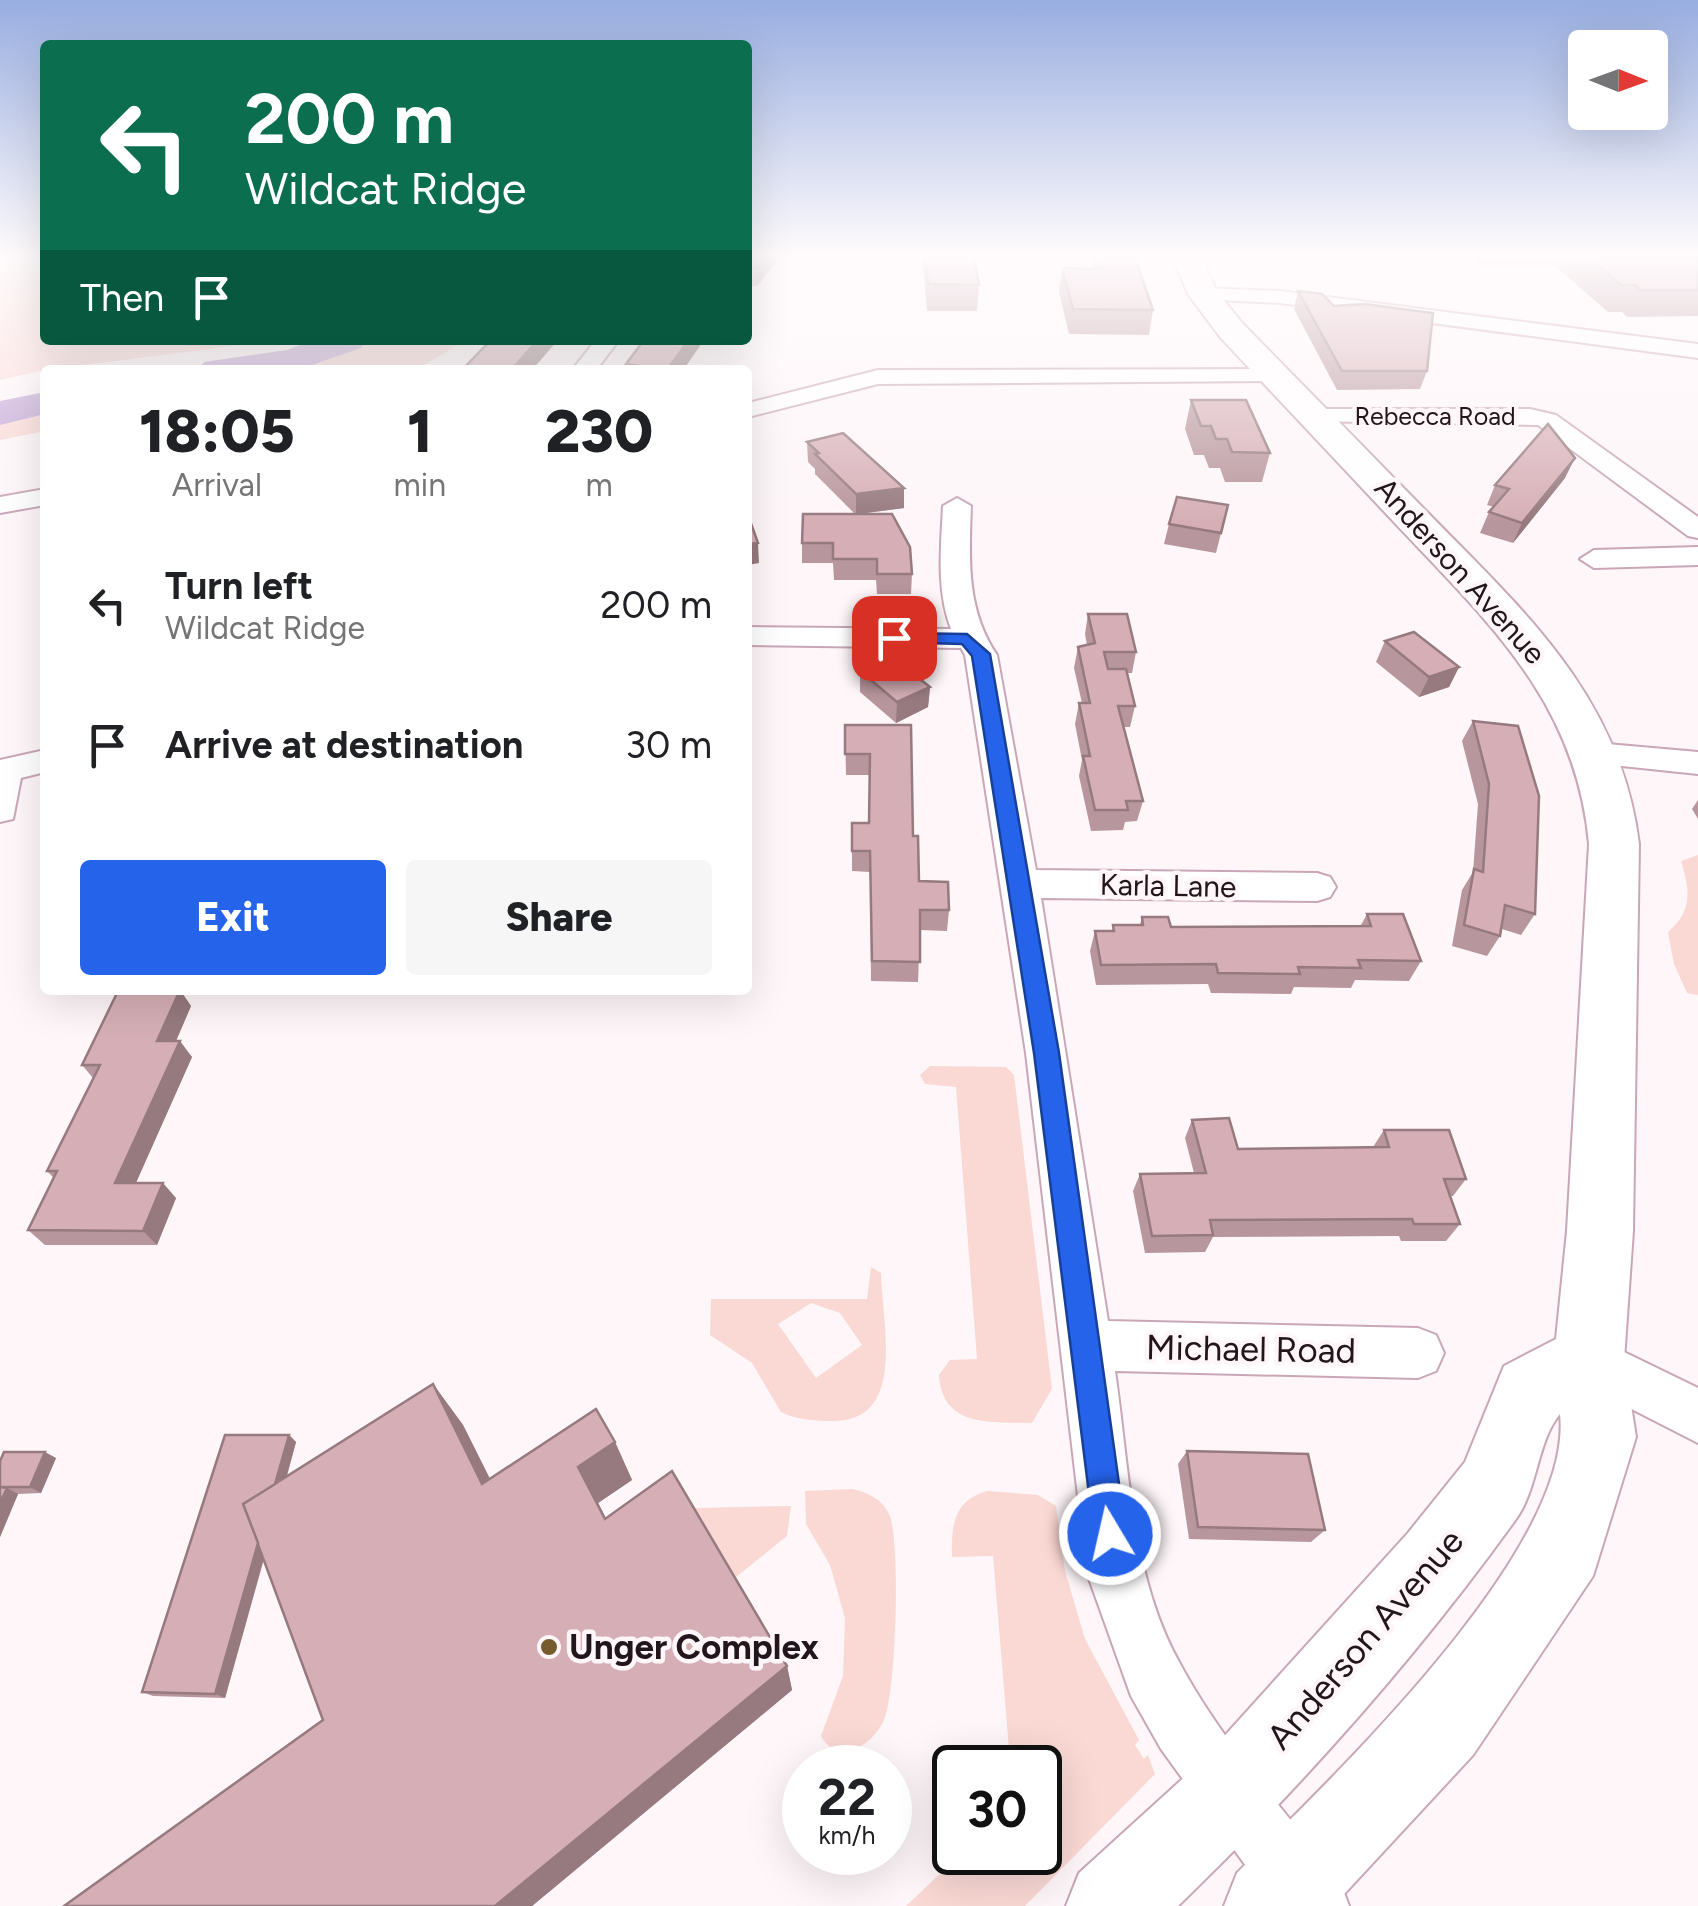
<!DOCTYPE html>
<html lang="en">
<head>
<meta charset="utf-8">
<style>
  body { margin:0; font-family:Figtree,sans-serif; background:#f6f6f6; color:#202124; height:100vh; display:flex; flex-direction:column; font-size:38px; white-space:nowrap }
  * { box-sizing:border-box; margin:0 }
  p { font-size:32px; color:#757577 }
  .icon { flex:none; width:55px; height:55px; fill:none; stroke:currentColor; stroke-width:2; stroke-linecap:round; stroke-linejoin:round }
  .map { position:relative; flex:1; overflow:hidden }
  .drawer { position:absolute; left:40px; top:365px; width:712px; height:630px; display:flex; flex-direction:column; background:#fff; border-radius:10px; box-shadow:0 10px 40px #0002 }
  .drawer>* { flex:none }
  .guide { position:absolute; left:40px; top:40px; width:712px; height:305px; border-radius:10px; box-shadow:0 10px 40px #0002; background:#0b6e4f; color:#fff; overflow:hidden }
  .needle { width:65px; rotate:91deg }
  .controls { position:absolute; left:1568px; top:30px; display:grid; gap:20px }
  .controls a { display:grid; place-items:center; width:100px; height:100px; border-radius:10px; background:#fff; box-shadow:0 10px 40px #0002; font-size:50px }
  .speed { position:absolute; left:782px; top:1745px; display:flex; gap:20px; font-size:50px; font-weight:700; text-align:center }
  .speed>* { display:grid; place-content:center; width:130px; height:130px; border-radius:50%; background:#fff; box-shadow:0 10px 40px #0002; line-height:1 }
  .speed small { font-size:25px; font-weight:400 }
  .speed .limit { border:5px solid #111; border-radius:15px; background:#fff; color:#111 }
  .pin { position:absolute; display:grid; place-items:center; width:85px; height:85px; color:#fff; margin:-42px; border-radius:20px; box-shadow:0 5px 15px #0006 }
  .me { position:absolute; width:110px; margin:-55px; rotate:351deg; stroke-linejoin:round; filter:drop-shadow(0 0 8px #0008) }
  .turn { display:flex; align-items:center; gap:35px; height:210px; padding:0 40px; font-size:45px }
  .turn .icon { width:130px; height:130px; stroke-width:2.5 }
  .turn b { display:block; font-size:70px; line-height:85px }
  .then { display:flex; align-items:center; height:95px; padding:0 40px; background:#0003; gap:20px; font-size:38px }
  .eta { display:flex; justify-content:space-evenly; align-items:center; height:170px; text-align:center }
  .eta b { font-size:60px; font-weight:800; line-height:70px }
  .button { display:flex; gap:20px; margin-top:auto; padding:20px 40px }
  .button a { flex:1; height:115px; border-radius:10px; background:#2563eb; color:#fff; font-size:40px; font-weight:800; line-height:115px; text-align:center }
  .button a+a { background:#f6f6f6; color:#202124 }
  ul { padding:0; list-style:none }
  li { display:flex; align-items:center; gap:30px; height:140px; padding:0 40px }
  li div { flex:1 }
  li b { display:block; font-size:38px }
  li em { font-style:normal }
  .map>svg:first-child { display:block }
</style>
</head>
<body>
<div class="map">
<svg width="1698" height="1906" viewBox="0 0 1698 1906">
  <rect width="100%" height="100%" fill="#fef6f9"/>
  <!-- green -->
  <g fill="#fad8d4" fill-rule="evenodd">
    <path d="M0,255H45V340H280L45,370L0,380Z"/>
    <path d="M373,340H466L416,370H256Z"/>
    <path d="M45,410V431L0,440V420Z"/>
    <path d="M1698,855V995L1687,993L1674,964L1668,932C1693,911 1690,890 1681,861Z"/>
    <path d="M930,1066L1006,1067L1014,1075L1052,1389L1032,1423C992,1422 942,1428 939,1375L950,1360L977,1359L956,1087L925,1084L920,1075Z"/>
    <path d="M871,1267L881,1273C882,1323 907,1421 834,1421C816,1421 797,1420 781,1412L752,1363L710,1335L711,1299H867ZM811,1303L840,1313L862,1345L816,1378L778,1324Z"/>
    <path d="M852,1489C867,1492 882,1499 889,1514C901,1539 896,1693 884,1720C873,1745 838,1767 821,1736L843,1676L845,1618L830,1565L806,1524L805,1491Z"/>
    <path d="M988,1491L1038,1495L1056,1506L1065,1571L1085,1639L1139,1740L1135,1745L1144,1759L1148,1755L1155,1774L1025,1906H906L962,1853L1040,1852V1768H955V1830C938,1806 926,1781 947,1754L967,1746L1009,1749L993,1556L952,1557C951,1526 954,1499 988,1491Z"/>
    <path d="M791,1506L787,1536L736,1577L695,1508Z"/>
  </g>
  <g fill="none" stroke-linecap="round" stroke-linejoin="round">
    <!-- river -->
    <g fill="#c0a2d4" fill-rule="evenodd">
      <path d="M314,340H366L361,348L297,370H199L204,362L287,350Z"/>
      <path d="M45,392V414L0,425V401Z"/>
    </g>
    <defs>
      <g id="minor">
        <path d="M1203,288L1280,291L1698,344V358L1280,303L1195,299L1192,294Z"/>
        <path d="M596,340H619L596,370H572Z"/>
        <path d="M1276,369L1288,376L1284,381L878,384L748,417V403L878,370Z"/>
        <path d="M1315,409H1530L1556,415L1698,517V538L1688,536L1538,425L1306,421L1303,416Z"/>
        <path d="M45,489V505L0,513V497Z"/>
        <path d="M957,498L971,506C969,558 966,610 997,655L1036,870L1317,873L1330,877L1336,887L1330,897L1317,901L1041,898L1108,1321L1418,1328L1436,1335L1444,1353L1436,1371L1418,1378L1115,1371C1129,1466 1131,1574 1178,1660C1220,1740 1285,1811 1340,1882L1349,1906H1275L1161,1749L1131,1696L1087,1573L1026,1053L965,655L961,648L748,645V627L951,629C936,590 941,547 943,506Z"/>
        <path d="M1698,547V565L1594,568L1580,559L1594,550Z"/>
        <path d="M1596,743L1698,752V774L1584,762L1579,754L1584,746Z"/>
        <path d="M45,750V772L21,778L13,819L0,822V760Z"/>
        <path d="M1589,1335L1698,1388V1443L1571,1378L1563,1360L1571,1342Z"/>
      </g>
      <path id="secondary" d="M1172,255H1200L1217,292L1243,324C1304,386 1365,448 1425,510C1523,610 1621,697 1639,844L1633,1231L1624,1360L1636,1437L1593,1576L1473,1755L1333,1906H1224L1237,1873C1329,1780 1575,1549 1560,1414C1537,1441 1538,1489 1516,1519C1417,1657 1300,1788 1178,1906H1066L1079,1873L1200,1763L1408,1533L1465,1462L1504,1366L1556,1339L1567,1231L1589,844C1576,700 1486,620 1393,521C1336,460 1278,399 1221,338L1188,294Z"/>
    </defs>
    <!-- minor casing -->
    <use href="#minor" stroke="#c9a7b7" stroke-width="4"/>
    <!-- secondary casing -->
    <use href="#secondary" stroke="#c9a7b7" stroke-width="4"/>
    <!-- minor -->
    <use href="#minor" fill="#fff" fill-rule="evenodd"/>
    <!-- secondary -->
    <use href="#secondary" fill="#fff" fill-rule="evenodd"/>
  </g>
  <!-- wall -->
  <g fill="#b8969d">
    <path d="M748,255H781L757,286H748Z"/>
    <path d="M922,255H974L979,285L977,311H927Z"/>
    <path d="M1090,255H1134L1153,310L1149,335L1069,334L1059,292L1062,268H1093Z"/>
    <path d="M1470,255H1698V316L1627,317L1622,312H1608L1554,265H1478Z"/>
    <path d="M1298,291L1334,306L1427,371L1420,389L1337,390L1294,309Z"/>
    <path d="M704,340L683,370H627L626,364Z"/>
    <path d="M1191,400L1270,453L1262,482H1225L1220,468H1209L1204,455H1194L1185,429Z"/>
    <path d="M807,442L904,488V508L860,514L912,574L911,594H877L876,580H834L833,563H802V543L855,514L815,474V469L808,462Z"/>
    <path d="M1565,478L1513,543L1480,533L1489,512L1494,507L1487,505L1495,485Z"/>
    <path d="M1228,505L1216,553L1164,544L1169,524Z"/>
    <path d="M1088,614L1136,652L1132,673H1127L1135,706L1130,727H1123L1143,801L1137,821L1125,822L1123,830L1091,831L1079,776L1082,760L1075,724L1079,703H1082L1074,668L1078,647L1087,645L1085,634Z"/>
    <path d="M1385,641L1459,667L1449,687L1419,697L1376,662Z"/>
    <path d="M860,671L930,687L928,707L896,723L860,692Z"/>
    <path d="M1473,721L1535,914L1521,935L1502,929L1500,936L1487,956L1452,946L1462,890L1473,872L1478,804L1462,741Z"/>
    <path d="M845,725H911L913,836L919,881L949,910L947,931L920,930L918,982L871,981L870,872L852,871V823H869V775H846Z"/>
    <path d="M1698,800V819L1692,809Z"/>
    <path d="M1367,914L1421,961L1409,981L1355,980L1351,988L1294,987L1291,994L1211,993L1208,984L1096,985L1090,951L1095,931H1112L1113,925H1140L1142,917L1171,927L1267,928L1360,927Z"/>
    <path d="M180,990L191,1006L176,1041L192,1057L136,1183L176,1198L157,1245H45L28,1230L54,1178L47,1171L93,1078L82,1065Z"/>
    <path d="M1192,1120L1238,1149L1373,1147L1384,1130L1466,1179L1453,1196H1450L1460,1224L1446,1241H1401L1399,1236L1213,1237L1205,1252L1145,1253L1133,1191L1140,1174L1194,1173L1185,1138Z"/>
    <path d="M433,1384L463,1425L490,1479L615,1442L632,1480L598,1503L606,1519L787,1666L792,1690L532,1906H64L323,1720L264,1559L225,1698L153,1696L142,1692L289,1435L296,1442L287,1476Z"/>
    <path d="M1187,1451L1325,1530L1311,1542L1189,1539L1178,1464Z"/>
    <path d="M56,1458L41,1493L18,1494L0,1537V1461Z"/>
  </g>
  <!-- shaded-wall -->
  <g fill="#967a7f">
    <path d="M767,255H781L757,286L756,268Z"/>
    <path d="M538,340H558L532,370H511Z"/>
    <path d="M689,340H704L683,370H667Z"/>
    <path d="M1575,458L1565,478L1513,543L1522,523Z"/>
    <path d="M904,488V508L856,514V494Z"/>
    <path d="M758,543L759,563L748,565V544Z"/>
    <path d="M1459,667L1449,687L1419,697L1429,677Z"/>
    <path d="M930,687L928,707L896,723L897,702Z"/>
    <path d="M180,990L191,1006L169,1057L157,1041Z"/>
    <path d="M180,1041L192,1057L129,1198L115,1183Z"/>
    <path d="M163,1183L176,1198L157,1245L143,1231Z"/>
    <path d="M433,1384L463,1425L510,1519L482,1484Z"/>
    <path d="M289,1435L296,1442L225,1698L215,1694Z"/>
    <path d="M615,1442L632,1480L598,1503L624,1553L578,1467Z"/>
    <path d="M45,1452L56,1458L41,1493L30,1487Z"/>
    <path d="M7,1488L18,1494L0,1537V1503Z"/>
    <path d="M787,1666L792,1690L532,1906H495Z"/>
  </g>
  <!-- building -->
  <g fill="#d6afb6" stroke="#967a7f" stroke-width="2.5">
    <path d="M748,255H767L756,268L748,267Z"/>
    <path d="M925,255H974L979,285L928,284Z"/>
    <path d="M1100,255H1134L1153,310L1073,309L1062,268L1104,269Z"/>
    <path d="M1585,255H1698V290H1640L1635,285H1621Z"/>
    <path d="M1298,291L1322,294L1334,306L1365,304L1433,313L1427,371H1342Z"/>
    <path d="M491,340H538L511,370H462Z"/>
    <path d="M644,340H689L667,370L626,364Z"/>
    <path d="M1191,400H1246L1270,453L1232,452L1227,439H1216L1211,426H1201Z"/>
    <path d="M1548,424L1575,458L1522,523L1489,512L1509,489L1495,485Z"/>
    <path d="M843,433L904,488L856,494L815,454L819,453L807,442Z"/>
    <path d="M1177,497L1228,505L1221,533L1169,524Z"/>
    <path d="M803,514H892L910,547L912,574H877V559H833V543H802Z"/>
    <path d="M748,518H749L758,543L748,544Z"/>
    <path d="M1088,614H1127L1136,652H1104L1108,669H1126L1135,706H1118L1143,801H1126L1128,810H1095L1083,756H1090L1079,703H1090L1078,647L1095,643Z"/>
    <path d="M1414,632L1459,667L1429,677L1385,641Z"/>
    <path d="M892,657L930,687L897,702L860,671Z"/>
    <path d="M1473,721L1518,726L1539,796L1535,914L1505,905L1500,936L1464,925L1474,869L1483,872L1489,784Z"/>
    <path d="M845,725H911L913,836H918L919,881L948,882L949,910H920V962L872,961L870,851H852V823H869L870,754H845Z"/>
    <path d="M1367,914H1403L1421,961L1358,960L1361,968L1298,967L1300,974L1218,973L1216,964L1101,965L1095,931H1114L1113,925H1143L1142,917H1168L1171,927L1371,926Z"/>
    <path d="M180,990L157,1041H180L115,1183H163L143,1231L28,1230L57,1171H47L100,1065H82L118,991Z"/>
    <path d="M1229,1118L1238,1149L1389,1147L1384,1130H1449L1466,1179H1444L1460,1224H1414L1412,1219L1210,1220L1213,1235L1152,1236L1140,1174L1206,1173L1192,1120Z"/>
    <path d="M433,1384L482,1484L596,1409L615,1442L578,1467L605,1519L672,1471L787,1666L495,1906H64L323,1720L243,1504Z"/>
    <path d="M225,1435H289L275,1484L243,1504L258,1543L215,1694L142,1692Z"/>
    <path d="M1187,1451L1308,1454L1325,1530L1198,1527Z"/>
    <path d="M4,1452H45L30,1487H0V1461Z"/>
    <path d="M0,1487L7,1488L0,1503Z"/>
  </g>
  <!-- sky -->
  <linearGradient id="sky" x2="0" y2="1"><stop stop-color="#98ade0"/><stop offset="0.49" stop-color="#fffbfc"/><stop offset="1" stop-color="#fffbfc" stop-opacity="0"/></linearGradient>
  <rect width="1698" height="522" fill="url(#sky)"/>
  <!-- route -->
  <path fill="#2563eb" stroke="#184099" stroke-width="2.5" d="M894,633L967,634L990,654L1059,1053L1126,1534L1122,1546L1110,1551L1099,1546L1094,1534L1034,1053L972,656L962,644L887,642V634Z"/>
  <!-- markers -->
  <circle fill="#755b2d" stroke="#fef6f9" stroke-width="4" cx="549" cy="1647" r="10"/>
  <g text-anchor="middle" stroke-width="9" stroke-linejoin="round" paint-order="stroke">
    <!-- far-street labels -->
    <g font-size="25" fill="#22151b" stroke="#fef6f9">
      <text x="1435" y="425">Rebecca Road</text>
    </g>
    <!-- street labels -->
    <g font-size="30" fill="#22151b" stroke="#fef6f9">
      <text transform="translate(1460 571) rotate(48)" y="10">Anderson Avenue</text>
      <text transform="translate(1168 886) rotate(1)" y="10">Karla Lane</text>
    </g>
    <!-- near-street labels -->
    <g font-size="35" fill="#22151b" stroke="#fef6f9">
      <text transform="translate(1251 1349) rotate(1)" y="12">Michael Road</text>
      <text transform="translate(1365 1639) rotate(-49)" y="12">Anderson Avenue</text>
    </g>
    <!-- near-poi labels -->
    <g font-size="35" font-weight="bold" fill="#22151b" stroke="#fef6f9" text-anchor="start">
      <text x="569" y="1659">Unger Complex</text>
    </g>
  </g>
</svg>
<div class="controls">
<a><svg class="needle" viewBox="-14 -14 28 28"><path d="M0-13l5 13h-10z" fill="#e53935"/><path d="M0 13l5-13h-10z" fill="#757577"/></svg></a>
</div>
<div class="speed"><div>22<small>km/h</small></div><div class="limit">30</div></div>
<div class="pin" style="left:894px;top:638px;background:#d93025"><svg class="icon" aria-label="arrive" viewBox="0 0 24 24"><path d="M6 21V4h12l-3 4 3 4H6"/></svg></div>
<svg class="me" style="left:1110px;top:1534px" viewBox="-20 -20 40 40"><circle r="17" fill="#2563eb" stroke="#fff" stroke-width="3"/><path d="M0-11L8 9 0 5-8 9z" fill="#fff"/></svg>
<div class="guide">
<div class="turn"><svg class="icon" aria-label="left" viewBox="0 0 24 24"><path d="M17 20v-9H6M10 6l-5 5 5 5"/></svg><div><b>200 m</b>Wildcat Ridge</div></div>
<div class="then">Then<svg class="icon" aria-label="arrive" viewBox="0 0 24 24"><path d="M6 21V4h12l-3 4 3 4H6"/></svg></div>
</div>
<section class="drawer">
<div class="eta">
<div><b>18:05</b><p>Arrival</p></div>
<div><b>1</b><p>min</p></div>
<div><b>230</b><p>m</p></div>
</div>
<ul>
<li><svg class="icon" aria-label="left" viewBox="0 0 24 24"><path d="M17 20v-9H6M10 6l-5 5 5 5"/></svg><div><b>Turn left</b><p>Wildcat Ridge</p></div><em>200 m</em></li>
<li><svg class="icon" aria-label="arrive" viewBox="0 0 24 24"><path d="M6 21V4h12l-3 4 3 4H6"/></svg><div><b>Arrive at destination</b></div><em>30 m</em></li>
</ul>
<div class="button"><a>Exit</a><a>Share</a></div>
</section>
</div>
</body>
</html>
